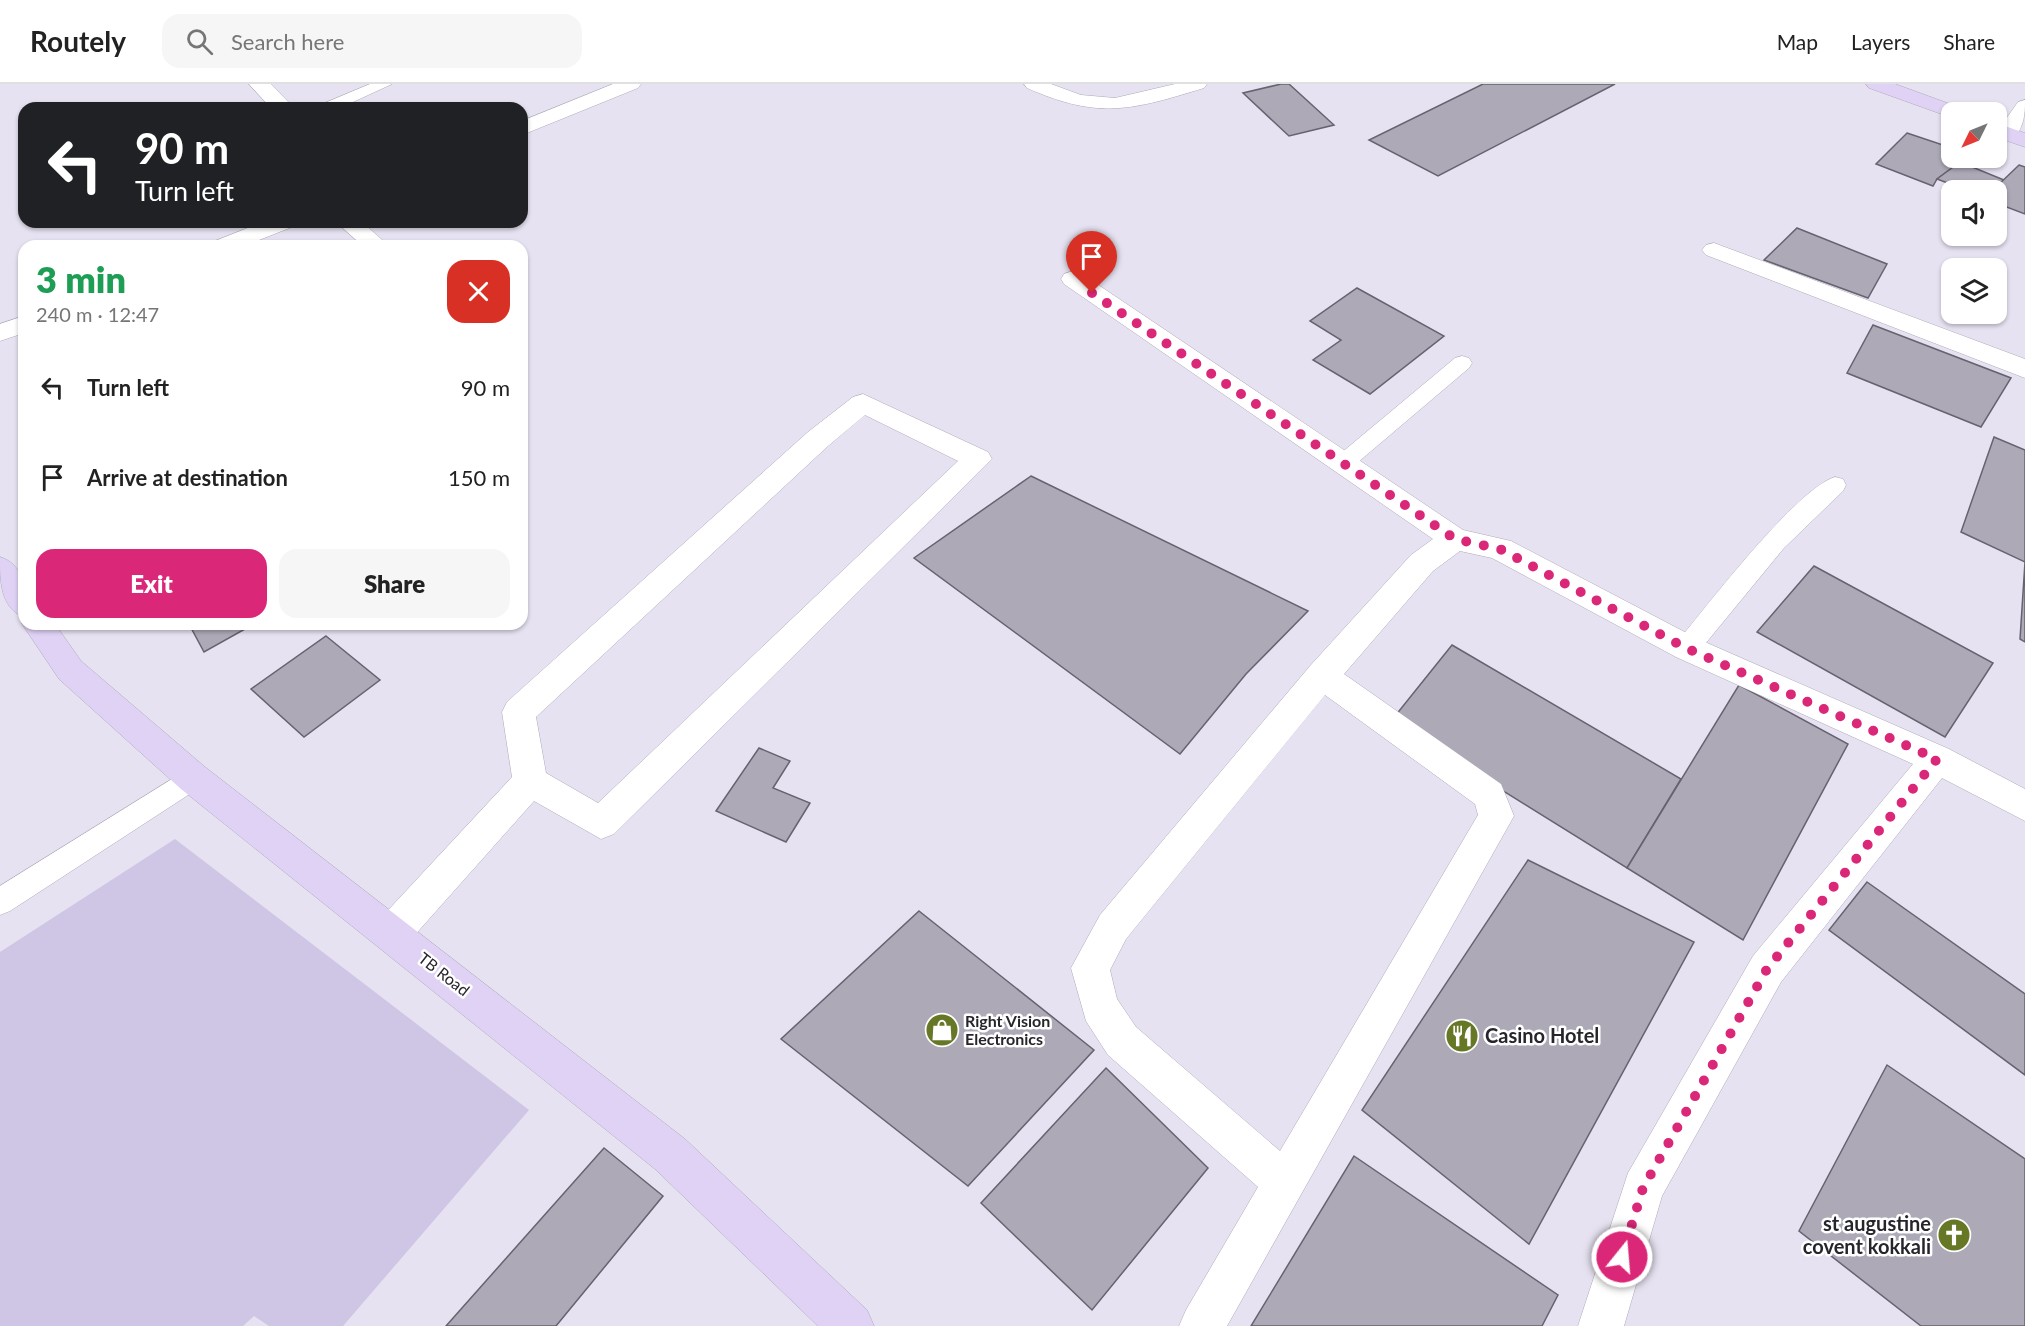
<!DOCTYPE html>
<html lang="en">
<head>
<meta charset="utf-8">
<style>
  body { margin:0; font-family:Lato,sans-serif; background:#f6f6f6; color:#222; height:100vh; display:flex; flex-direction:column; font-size:22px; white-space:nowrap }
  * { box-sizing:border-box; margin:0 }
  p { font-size:20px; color:#767676 }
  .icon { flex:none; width:33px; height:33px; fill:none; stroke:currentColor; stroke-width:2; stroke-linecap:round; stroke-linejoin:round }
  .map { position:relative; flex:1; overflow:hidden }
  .sheet { position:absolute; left:18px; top:156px; width:510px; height:390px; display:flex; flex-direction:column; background:#fff; border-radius:18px; box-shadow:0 2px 4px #0004 }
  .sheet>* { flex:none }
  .hud { position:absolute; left:18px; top:18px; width:510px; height:126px; border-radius:18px; box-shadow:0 2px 4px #0004; background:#202124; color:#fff; overflow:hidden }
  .needle { width:39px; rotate:227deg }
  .controls { position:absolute; left:1941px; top:18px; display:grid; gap:12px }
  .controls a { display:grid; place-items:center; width:66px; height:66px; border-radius:12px; background:#fff; box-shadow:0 2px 4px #0004; font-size:30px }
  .pin { position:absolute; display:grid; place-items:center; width:51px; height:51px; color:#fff; margin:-62px -26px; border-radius:50% 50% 50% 0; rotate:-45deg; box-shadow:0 0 6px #0007 }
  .pin .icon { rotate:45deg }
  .me { position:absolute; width:66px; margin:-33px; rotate:17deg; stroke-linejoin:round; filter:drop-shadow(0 0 4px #0008) }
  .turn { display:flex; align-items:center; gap:21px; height:126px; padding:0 18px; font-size:27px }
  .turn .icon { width:78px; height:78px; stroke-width:2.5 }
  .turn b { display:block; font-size:42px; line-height:51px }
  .round { display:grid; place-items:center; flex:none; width:63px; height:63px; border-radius:18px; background:#f6f6f6 }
  .summary { display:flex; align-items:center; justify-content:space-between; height:102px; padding:0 18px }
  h1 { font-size:36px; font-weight:800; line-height:45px; color:#1e9e55 }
  .button { display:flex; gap:12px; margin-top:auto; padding:12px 18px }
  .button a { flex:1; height:69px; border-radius:18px; background:#db2777; color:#fff; font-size:24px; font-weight:800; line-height:69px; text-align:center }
  .button a+a { background:#f6f6f6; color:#222 }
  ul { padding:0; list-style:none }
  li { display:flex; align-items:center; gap:18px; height:90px; padding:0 18px }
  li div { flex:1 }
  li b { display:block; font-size:22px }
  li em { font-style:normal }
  header { display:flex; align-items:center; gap:36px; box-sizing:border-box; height:84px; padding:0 30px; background:#fff; border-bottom:2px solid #e0e0e0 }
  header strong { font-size:28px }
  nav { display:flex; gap:33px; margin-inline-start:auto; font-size:21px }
  .search { width:420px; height:54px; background:#f6f6f6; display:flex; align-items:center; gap:15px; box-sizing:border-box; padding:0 21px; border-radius:18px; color:#767676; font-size:22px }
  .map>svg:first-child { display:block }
</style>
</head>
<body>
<header>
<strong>Routely</strong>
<div class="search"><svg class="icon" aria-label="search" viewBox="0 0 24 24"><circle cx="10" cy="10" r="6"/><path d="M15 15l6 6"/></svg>Search here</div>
<nav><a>Map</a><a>Layers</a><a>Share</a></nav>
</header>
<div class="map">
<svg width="2025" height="1242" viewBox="0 0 2025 1242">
  <rect width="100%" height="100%" fill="#e6e2f1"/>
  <!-- green -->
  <path fill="#cfc5e4" d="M175,755L529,1026L343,1242H269L254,1232L243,1242H0V868Z"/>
  <!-- building -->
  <g fill="#ada9b7" stroke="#66626f" stroke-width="1.5">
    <path d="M1281,0H1289L1334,41L1289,52L1243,9Z"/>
    <path d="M1483,0H1615L1438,92L1369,56Z"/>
    <path d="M1907,49L1952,64V74H1962L1960,78L1937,95L1933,102L1876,80Z"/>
    <path d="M1960,78L2004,96L1993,106H1966L1937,95Z"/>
    <path d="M2019,81L2025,83V130L1996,119V106H1993Z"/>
    <path d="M1797,144L1887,180L1868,214L1764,176Z"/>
    <path d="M1357,204L1444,252L1370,310L1313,276L1341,256L1310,237Z"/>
    <path d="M1873,241L2011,294L1981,343L1847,289Z"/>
    <path d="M1994,353L2025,366V478L1961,448Z"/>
    <path d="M1031,392L1308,527L1246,590L1180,670L914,474Z"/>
    <path d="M2025,478V558L2020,555Z"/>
    <path d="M1814,482L1993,579L1945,653L1757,548Z"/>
    <path d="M189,540H254L204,568Z"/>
    <path d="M326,552L380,596L304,653L251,605Z"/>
    <path d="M1452,561L1681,695L1627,784L1391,637Z"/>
    <path d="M1739,601L1848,660L1743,856L1627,784Z"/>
    <path d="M759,664L790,677L773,704L810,719L786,758L716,727Z"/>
    <path d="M1528,776L1694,858L1529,1160L1362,1026Z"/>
    <path d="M1867,798L2025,910V991L1829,846Z"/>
    <path d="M919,827L1094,966L968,1102L781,955Z"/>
    <path d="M1887,981L2025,1075V1242H1921L1799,1147Z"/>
    <path d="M1106,984L1208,1084L1092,1226L981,1119Z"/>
    <path d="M604,1064L663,1112L556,1242H446Z"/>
    <path d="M1354,1072L1558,1211L1542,1242H1251Z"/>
  </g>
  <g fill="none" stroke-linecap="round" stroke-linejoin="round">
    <defs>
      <g id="service">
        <path d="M370,0H392L340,24H318L320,21Z"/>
        <path d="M1462,272L1469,274L1472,279L1469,284L1350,385L1342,388L1334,385L1331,380L1334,375L1455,274Z"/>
        <path d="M1835,393L1843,395L1846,401L1843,407L1784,464L1696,571L1687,574L1678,571L1675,564L1678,557C1707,522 1797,404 1835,393Z"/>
        <path d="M193,682L202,686L206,694L202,702L10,827L0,831V802Z"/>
      </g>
      <g id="minor">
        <path d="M249,0H271L294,24H271Z"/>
        <path d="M613,0H641L638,4L522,51V37Z"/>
        <path d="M1024,0H1051L1081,11L1115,14L1175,0H1207L1204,4C1132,26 1099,36 1027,4Z"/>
        <path d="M2025,16C2025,32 2024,40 2015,54H1999L1996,49L2018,18Z"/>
        <path d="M263,138H296L292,143L244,162H211L215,157Z"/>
        <path d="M336,138H362L389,162H363Z"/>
        <path d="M1714,159L2025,275V294L1706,171L1702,166L1706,161Z"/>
        <path d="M1073,187L1082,190L1463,446L1511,457L1698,555L1949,665L2025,705V737L1942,694L1781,898L1662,1112L1624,1242H1578L1628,1089L1753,872L1913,680L1676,573L1492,474L1460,467L1433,487L1344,590L1501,700L1514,732L1227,1242H1179L1186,1226L1258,1103L1108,971L1086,937L1071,884L1100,831L1310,582L1411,471L1433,455L1064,200L1061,195L1064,190ZM1325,611L1475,720L1478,731L1280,1067L1136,943L1117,915L1110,886L1126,855Z"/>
        <path d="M24,232V249L0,257V240Z"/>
        <path d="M863,310L988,368L992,375L614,750L601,755L534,717L405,862L392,867L379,862L373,849L379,836L512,693L502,628L507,618L808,348L853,313ZM865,331L958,377L598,719L546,689L536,633L828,362Z"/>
      </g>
      <g id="secondary">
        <path d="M1866,0H1895L1961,24L1965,28H1952V34L1947,32L1869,4Z"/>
        <path d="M1996,39L2025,49V63L1996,53Z"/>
        <path d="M0,473C27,481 24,509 24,533C0,524 0,496 0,473Z"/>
        <path d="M24,537V540H55L81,577L205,683L685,1055L867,1226L874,1242H818L655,1085L181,705L59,595L22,540Z"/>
      </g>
    </defs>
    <!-- service casing -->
    <use href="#service" stroke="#aeaab8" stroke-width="1"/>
    <!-- minor casing -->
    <use href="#minor" stroke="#aeaab8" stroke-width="1"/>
    <!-- secondary casing -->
    <use href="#secondary" stroke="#aeaab8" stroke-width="1"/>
    <!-- service -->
    <use href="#service" fill="#fff" fill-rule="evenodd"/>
    <!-- minor -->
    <use href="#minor" fill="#fff" fill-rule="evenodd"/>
    <!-- secondary -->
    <use href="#secondary" fill="#e0d2f5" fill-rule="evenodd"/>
  </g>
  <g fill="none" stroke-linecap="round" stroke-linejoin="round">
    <!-- route -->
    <path stroke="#db2777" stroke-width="10" stroke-dasharray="0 18" d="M1092,209L1455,455L1500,465L1686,564L1937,675L1767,885L1643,1104L1622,1173"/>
  </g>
  <!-- icons -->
  <defs>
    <symbol id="shop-disc" viewBox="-11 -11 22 22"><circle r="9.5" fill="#667725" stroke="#fff"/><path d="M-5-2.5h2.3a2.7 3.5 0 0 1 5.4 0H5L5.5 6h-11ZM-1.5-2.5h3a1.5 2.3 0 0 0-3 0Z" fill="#fff"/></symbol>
    <symbol id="restaurant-disc" viewBox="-11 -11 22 22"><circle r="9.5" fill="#667725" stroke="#fff"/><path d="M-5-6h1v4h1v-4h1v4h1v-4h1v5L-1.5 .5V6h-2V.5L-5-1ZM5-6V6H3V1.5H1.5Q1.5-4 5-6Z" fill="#fff"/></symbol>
    <symbol id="church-disc" viewBox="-11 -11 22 22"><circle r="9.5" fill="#667725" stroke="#fff"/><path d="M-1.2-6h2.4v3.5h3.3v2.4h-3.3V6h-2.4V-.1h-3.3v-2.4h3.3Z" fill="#fff"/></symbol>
  </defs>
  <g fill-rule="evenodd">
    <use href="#shop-disc" x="923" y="927" width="38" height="38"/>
    <use href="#restaurant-disc" x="1443" y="933" width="38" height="38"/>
    <use href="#church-disc" x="1935" y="1132" width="38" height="38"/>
  </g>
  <g text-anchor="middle" stroke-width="5" stroke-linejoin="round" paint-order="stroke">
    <!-- street labels -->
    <g font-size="16" fill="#27252b" stroke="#fff">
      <text transform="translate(444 890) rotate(38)" y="6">TB Road</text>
    </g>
    <!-- poi labels -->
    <g font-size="16" font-weight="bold" fill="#27252b" stroke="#fff" text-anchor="start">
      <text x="965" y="943">Right Vision<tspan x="965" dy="18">Electronics</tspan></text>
    </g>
    <!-- near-poi labels -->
    <g font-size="20" font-weight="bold" fill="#27252b" stroke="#fff" text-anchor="start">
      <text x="1485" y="959">Casino Hotel</text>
      <text x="1931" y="1147" text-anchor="end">st augustine<tspan x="1931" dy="23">covent kokkali</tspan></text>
    </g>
  </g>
</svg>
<div class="controls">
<a><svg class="needle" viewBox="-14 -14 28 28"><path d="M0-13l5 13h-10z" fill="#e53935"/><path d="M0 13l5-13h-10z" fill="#767676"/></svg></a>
<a><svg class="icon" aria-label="sound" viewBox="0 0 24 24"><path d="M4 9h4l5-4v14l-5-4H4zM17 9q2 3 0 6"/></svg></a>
<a><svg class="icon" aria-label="layers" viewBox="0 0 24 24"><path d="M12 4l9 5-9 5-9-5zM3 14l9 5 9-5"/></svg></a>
</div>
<div class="pin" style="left:1092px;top:209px;background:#d93025"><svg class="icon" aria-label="arrive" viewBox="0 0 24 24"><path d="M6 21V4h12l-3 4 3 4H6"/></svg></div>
<svg class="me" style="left:1622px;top:1173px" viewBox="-20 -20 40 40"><circle r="17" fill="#db2777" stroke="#fff" stroke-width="3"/><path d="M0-11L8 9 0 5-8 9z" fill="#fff"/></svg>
<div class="hud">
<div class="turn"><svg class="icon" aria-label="left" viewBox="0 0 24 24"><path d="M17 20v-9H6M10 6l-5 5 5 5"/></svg><div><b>90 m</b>Turn left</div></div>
</div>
<section class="sheet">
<div class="summary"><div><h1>3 min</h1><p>240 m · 12:47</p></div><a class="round" style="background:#d93025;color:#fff"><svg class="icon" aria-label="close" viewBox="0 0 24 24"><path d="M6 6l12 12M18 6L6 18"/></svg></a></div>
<ul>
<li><svg class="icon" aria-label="left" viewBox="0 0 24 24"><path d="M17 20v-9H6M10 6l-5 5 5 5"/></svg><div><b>Turn left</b></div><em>90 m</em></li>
<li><svg class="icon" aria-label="arrive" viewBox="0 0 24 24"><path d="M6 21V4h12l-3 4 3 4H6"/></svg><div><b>Arrive at destination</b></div><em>150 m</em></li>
</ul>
<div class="button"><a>Exit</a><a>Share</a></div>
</section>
</div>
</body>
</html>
